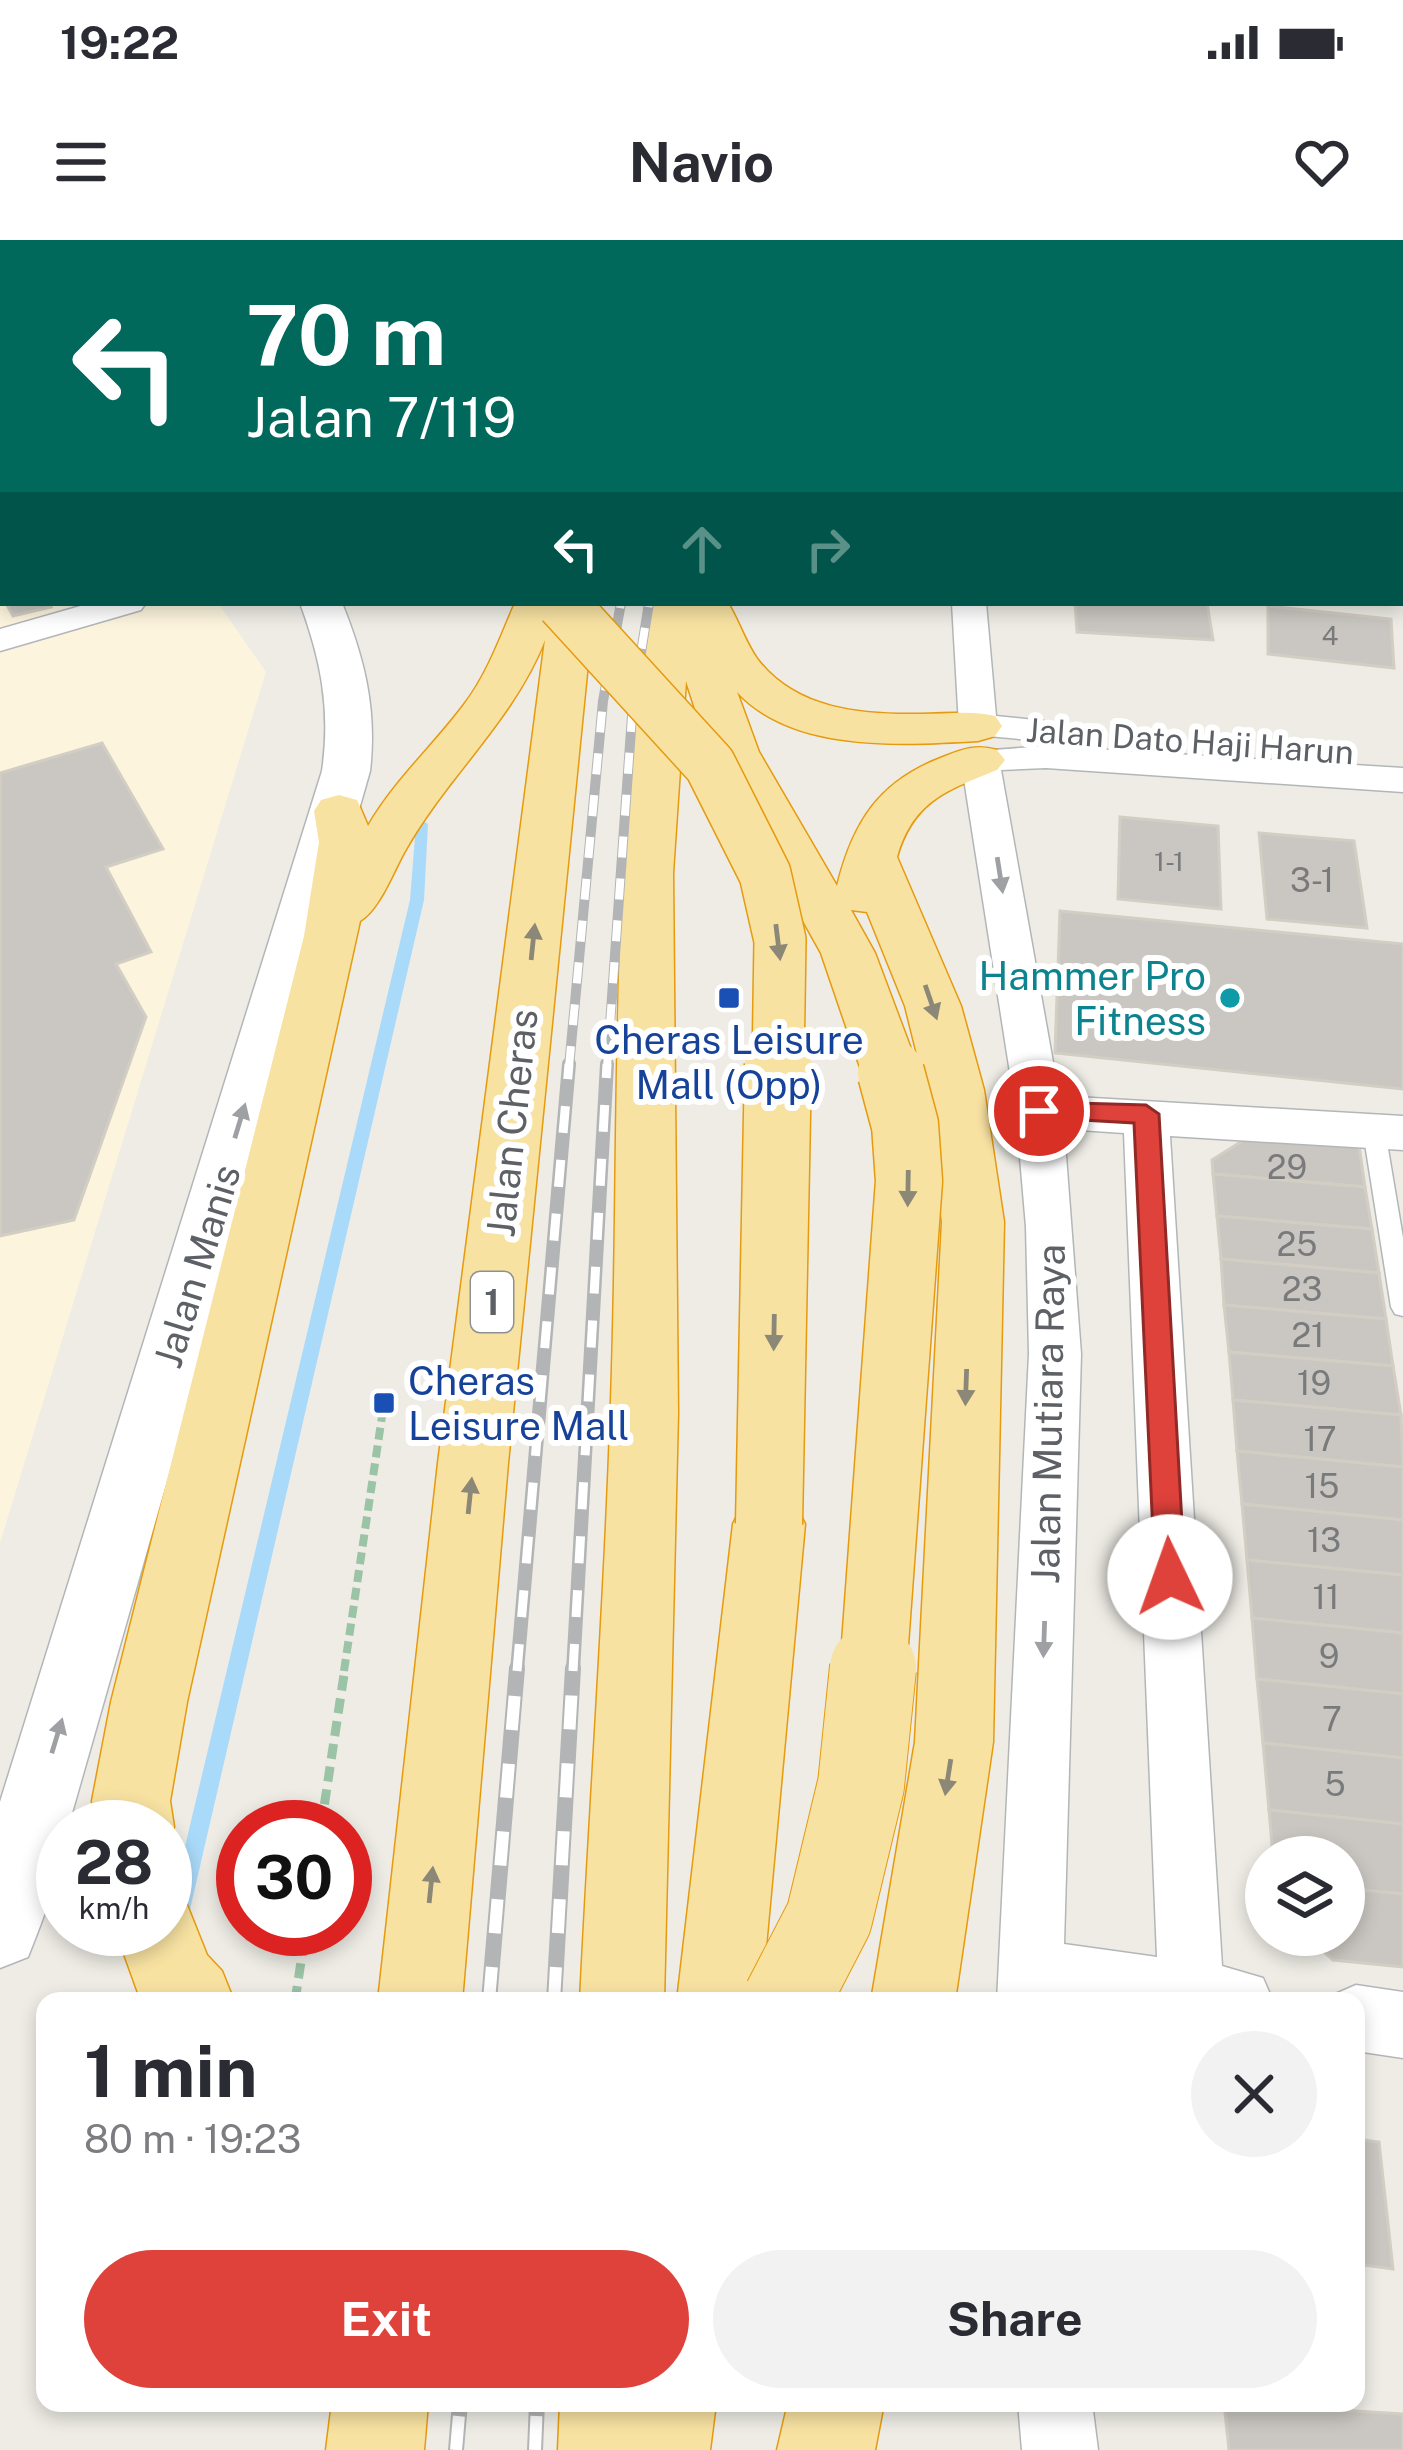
<!DOCTYPE html>
<html lang="en">
<head>
<meta charset="utf-8">
<style>
  body { margin:0; font-family:"Public Sans",sans-serif; background:#f2f2f3; color:#2b2b33; height:100vh; display:flex; flex-direction:column; font-size:45px; white-space:nowrap }
  * { box-sizing:border-box; margin:0 }
  p { font-size:39px; color:#7c7c81 }
  .icon { flex:none; width:66px; height:66px; fill:none; stroke:currentColor; stroke-width:2; stroke-linecap:round; stroke-linejoin:round }
  .map { position:relative; flex:1; overflow:hidden }
  .drawer { position:absolute; left:36px; top:1752px; width:1329px; height:420px; display:flex; flex-direction:column; background:#fff; border-radius:24px; box-shadow:0 6px 18px #0003 }
  .drawer>* { flex:none }
  .top-card { position:absolute; left:0px; top:0px; width:1404px; height:366px; box-shadow:0 6px 18px #0003; background:#00695c; color:#fff; overflow:hidden }
  .buttons { position:absolute; left:1245px; top:1596px; display:grid; gap:24px }
  .buttons a { display:grid; place-items:center; width:120px; height:120px; border-radius:50%; background:#fff; box-shadow:0 6px 18px #0003; font-size:60px }
  .speed { position:absolute; left:36px; top:1560px; display:flex; gap:24px; font-size:60px; font-weight:700; text-align:center }
  .speed>* { display:grid; place-content:center; width:156px; height:156px; border-radius:50%; background:#fff; box-shadow:0 6px 18px #0003; line-height:1 }
  .speed small { font-size:30px; font-weight:400 }
  .speed .limit { border:18px solid #d22; background:#fff; color:#111 }
  .pin { position:absolute; display:grid; place-items:center; width:102px; height:102px; color:#fff; margin:-51px; border:6px solid #fff; border-radius:50%; box-shadow:0 3px 12px #0007 }
  .me { position:absolute; width:132px; margin:-66px; rotate:357deg; stroke-linejoin:round; filter:drop-shadow(0 0 9px #0008) }
  .turn { display:flex; align-items:center; gap:42px; height:252px; padding:0 48px; font-size:54px }
  .turn .icon { width:156px; height:156px; stroke-width:2.5 }
  .turn b { display:block; font-size:84px; line-height:102px }
  .lanes { display:flex; align-items:center; height:114px; padding:0 48px; background:#0003; justify-content:center; gap:60px; direction:ltr }
  .lanes .off { opacity:.35 }
  .round { display:grid; place-items:center; flex:none; width:126px; height:126px; border-radius:63px; background:#f2f2f3 }
  .summary { display:flex; align-items:center; justify-content:space-between; height:204px; padding:0 48px }
  h1 { font-size:72px; font-weight:700; line-height:90px }
  .button { display:flex; gap:24px; margin-top:auto; padding:24px 48px }
  .button a { flex:1; height:138px; border-radius:72px; background:#df413b; color:#fff; font-size:48px; font-weight:700; line-height:138px; text-align:center }
  .button a+a { background:#f2f2f3; color:#2b2b33 }
  .status { display:flex; justify-content:space-between; align-items:center; height:84px; padding:0 60px; background:#fff; direction:ltr }
  .status svg { height:33px; fill:currentColor }
  header { display:flex; justify-content:space-between; align-items:center; height:156px; padding:0 48px; background:#fff; font-size:54px; font-weight:700 }
  .map>svg:first-child { display:block }
</style>
</head>
<body>
<div class="status"><b>19:22</b><svg viewBox="0 0 49 12"><path d="M0 12V9h3v3zM5 12V6h3v6zM10 12V3h3v9zM15 12V0h3v12zM26 1h20v11H26zM47 4h2v5h-2z"/></svg></div>
<header><svg class="icon" aria-label="menu" viewBox="0 0 24 24"><path d="M4 6h16M4 12h16M4 18h16"/></svg>Navio<svg class="icon" aria-label="heart" viewBox="0 0 24 24"><path d="M12 20l-8-8c-3-5 5-10 8-4 3-6 11-1 8 4z"/></svg></header>
<div class="map">
<svg width="1403" height="2210" viewBox="0 0 1403 2210">
  <rect width="100%" height="100%" fill="#eeece5"/>
  <!-- commercial -->
  <path fill="#fcf4dd" d="M0,197L3,363H218L266,432L0,1303Z"/>
  <g fill="none" stroke-linecap="round" stroke-linejoin="round">
    <!-- stream -->
    <path fill="#aadafa" fill-rule="evenodd" d="M422,580L428,584L424,660L188,1678L185,1685L178,1688L171,1685L168,1678L410,660L416,584Z"/>
  </g>
  <!-- building -->
  <g fill="#cac7c2" stroke="#d3cec4" stroke-width="3">
    <path d="M414,0H578L411,3Z"/>
    <path d="M6,363H49L51,367L13,376Z"/>
    <path d="M1075,363H1207L1213,400L1077,392Z"/>
    <path d="M1268,366L1391,379L1394,428L1268,414Z"/>
    <path d="M102,503L163,609L106,627L151,712L116,724L146,777L74,980L0,996V533Z"/>
    <path d="M1120,577L1218,586L1221,669L1118,659Z"/>
    <path d="M1259,593L1354,601L1367,688L1267,679Z"/>
    <path d="M1060,671L1403,704V849L1055,813Z"/>
    <path d="M1250,896L1359,906L1365,947L1213,934L1212,920Z"/>
    <path d="M1213,934L1365,947L1372,989L1217,976Z"/>
    <path d="M1217,976L1372,989L1379,1033L1221,1019Z"/>
    <path d="M1221,1019L1379,1033L1386,1079L1224,1065Z"/>
    <path d="M1224,1065L1386,1079L1393,1126L1229,1112Z"/>
    <path d="M1229,1112L1393,1126L1401,1175L1233,1160Z"/>
    <path d="M1233,1160L1401,1175L1403,1227L1237,1211Z"/>
    <path d="M1237,1211L1403,1227V1280L1242,1264Z"/>
    <path d="M1242,1264L1403,1280V1335L1247,1320Z"/>
    <path d="M1247,1320L1403,1335V1393L1252,1378Z"/>
    <path d="M1252,1378L1403,1393V1454L1257,1439Z"/>
    <path d="M1257,1439L1403,1454V1518L1263,1503Z"/>
    <path d="M1263,1503L1403,1518V1584L1269,1570Z"/>
    <path d="M1269,1570L1403,1584V1654L1344,1648V1617H1273Z"/>
    <path d="M1344,1648L1403,1654V1727L1333,1720L1305,1695H1344Z"/>
    <path d="M1356,1899L1379,1902L1393,2029L1356,2024Z"/>
    <path d="M1224,2163L1403,2174V2210H1229Z"/>
  </g>
  <g fill="none" stroke-linecap="round" stroke-linejoin="round">
    <defs>
      <g id="service">
        <path d="M0,0H11L0,5Z"/>
        <rect x="1156" y="0" width="12" height="3"/>
        <rect x="0" y="104" width="3" height="8"/>
        <path d="M3,292V302L0,303V293Z"/>
        <path d="M1374,883L1385,891L1403,998V1076L1395,1074L1391,1067L1363,891Z"/>
      </g>
      <g id="minor">
        <rect x="938" y="0" width="26" height="3"/>
        <rect x="1010" y="0" width="26" height="3"/>
        <rect x="1298" y="0" width="26" height="3"/>
        <rect x="1401" y="25" width="2" height="16"/>
        <rect x="1401" y="257" width="2" height="20"/>
        <path d="M91,363H146L141,370L0,411V389Z"/>
        <path d="M952,363H986L996,476L1044,481L1050,489L1044,497L1031,500L965,494L959,486Z"/>
        <path d="M1046,506L1403,528V552L1046,528L1001,530L1059,856L1403,876V910L1170,896L1222,1726L1263,1738L1273,1761H997L1029,1114L1026,987L1016,871L961,520L967,512ZM1064,889L1124,893L1157,1717L1064,1704L1081,1114Z"/>
        <path d="M1356,1745L1403,1752V1818L1356,1811V1761H1330L1333,1755Z"/>
        <path d="M1018,2163H1092L1098,2210H1022Z"/>
      </g>
      <g id="tertiary">
        <path d="M175,0H209L211,3H177Z"/>
        <rect x="0" y="151" width="3" height="22"/>
        <path d="M300,363H342C365,420 377,470 370,531L68,1587H63C63,1630 44,1677 28,1717L0,1728V1562L322,531C331,470 321,420 300,363Z"/>
      </g>
      <g id="trunk">
        <path d="M635,0H669L671,3H637Z"/>
        <path d="M515,363H594L508,1223L462,1761H378L438,1223L545,400C513,481 447,536 405,611C393,632 380,669 360,681L187,1462L170,1561L174,1587L165,1608V1587H94L92,1561L111,1462L304,696L319,602L314,571L321,560L339,555L357,560L368,586C394,541 432,507 463,466C487,435 500,398 515,363Z"/>
        <path d="M652,363H728C738,379 746,404 758,420C797,470 862,475 921,474C946,474 971,470 995,476L1002,486L995,496L978,501C902,505 794,513 737,452L759,512L837,646C853,582 879,541 943,517C963,509 977,504 997,510L1005,520L997,530C947,550 913,561 897,617L961,766L984,850L1004,982L993,1502L955,1761H871L915,1502L942,982L926,850L905,766L867,672L851,670L875,713L920,833L912,848L891,854L870,848L862,833L821,713L709,512L686,441L673,633L678,1173L664,1761H580C591,1537 608,1313 613,1089C619,845 611,604 652,363Z"/>
        <path d="M769,1253L794,1262L805,1284L761,1761H677L733,1284L744,1262Z"/>
        <path d="M165,1651L185,1660L207,1715L222,1731L234,1761H141L115,1689H165Z"/>
        <path d="M332,2163H428L424,2210H326Z"/>
        <path d="M560,2163H716L710,2210H558Z"/>
        <path d="M788,2163H884L875,2210H777Z"/>
      </g>
    </defs>
    <!-- service casing -->
    <use href="#service" stroke="#b3b6b9" stroke-width="3"/>
    <!-- minor casing -->
    <use href="#minor" stroke="#b3b6b9" stroke-width="3"/>
    <!-- tertiary casing -->
    <use href="#tertiary" stroke="#b3b6b9" stroke-width="3"/>
    <!-- trunk casing -->
    <use href="#trunk" stroke="#e69a0e" stroke-width="3"/>
    <!-- path-far1 -->
    <path stroke="#9bc3a6" stroke-width="8" stroke-dasharray="12 6" stroke-linecap="butt" d="M344,1431L384,1163"/>
    <!-- path -->
    <g stroke="#9bc3a6" stroke-width="9" stroke-dasharray="15 8" stroke-linecap="butt">
      <path d="M321,1587L345,1428"/>
      <path d="M295,1761L306,1689"/>
    </g>
    <!-- service -->
    <use href="#service" fill="#fff" fill-rule="evenodd"/>
    <!-- minor -->
    <use href="#minor" fill="#fff" fill-rule="evenodd"/>
    <!-- tertiary -->
    <use href="#tertiary" fill="#fff" fill-rule="evenodd"/>
    <!-- trunk -->
    <use href="#trunk" fill="#f8e2a2" fill-rule="evenodd"/>
    <defs>
      <g id="rail-far2">
        <path d="M569,827L603,461L621,363"/>
        <path d="M607,827L633,462L649,363"/>
      </g>
      <g id="rail-far1">
        <path d="M517,1431L569,824"/>
        <path d="M573,1431L607,824"/>
      </g>
      <g id="rail">
        <path d="M489,1761L517,1428"/>
        <path d="M554,1761L573,1428"/>
        <path d="M456,2210L460,2163"/>
        <path d="M535,2210L537,2163"/>
      </g>
    </defs>
    <!-- rail-far2 casing -->
    <use href="#rail-far2" stroke="#b3b4b5" stroke-width="10"/>
    <!-- rail-far1 casing -->
    <use href="#rail-far1" stroke="#b3b4b5" stroke-width="14"/>
    <!-- rail casing -->
    <use href="#rail" stroke="#b3b4b5" stroke-width="16"/>
    <!-- rail-far2 -->
    <use href="#rail-far2" stroke="#fff" stroke-width="8" stroke-dasharray="21" stroke-linecap="butt"/>
    <!-- rail-far1 -->
    <use href="#rail-far1" stroke="#fff" stroke-width="9" stroke-dasharray="27" stroke-linecap="butt"/>
    <!-- rail -->
    <use href="#rail" stroke="#fff" stroke-width="12" stroke-dasharray="34" stroke-linecap="butt"/>
    <defs>
      <path id="trunk-bridge-far2" d="M562,363L710,525L765,634L780,700L778,827"/>
      <g id="trunk-bridge-far1">
        <path d="M769,1284L778,824"/>
        <path d="M873,1431L909,941L905,885L891,833"/>
      </g>
      <path id="trunk-bridge" d="M786,1761L829,1678L861,1545L873,1428"/>
    </defs>
    <!-- trunk-bridge-far2 casing -->
    <use href="#trunk-bridge-far2" stroke="#e69a0e" stroke-width="54" stroke-linecap="butt"/>
    <!-- trunk-bridge-far1 casing -->
    <use href="#trunk-bridge-far1" stroke="#e69a0e" stroke-width="69" stroke-linecap="butt"/>
    <!-- trunk-bridge casing -->
    <use href="#trunk-bridge" stroke="#e69a0e" stroke-width="88" stroke-linecap="butt"/>
    <!-- trunk-bridge-far2 -->
    <use href="#trunk-bridge-far2" stroke="#f8e2a2" stroke-width="51"/>
    <!-- trunk-bridge-far1 -->
    <use href="#trunk-bridge-far1" stroke="#f8e2a2" stroke-width="66"/>
    <!-- trunk-bridge -->
    <use href="#trunk-bridge" stroke="#f8e2a2" stroke-width="86"/>
  </g>
  <!-- one-way arrows -->
  <defs><path id="oneway-solid" d="M-6-.8H1V-3.2L6.5 0L1 3.2V.8H-6Z" transform="scale(3)"/></defs>
  <g fill="#9ea0a3">
    <use href="#oneway-solid" transform="translate(1000 635) rotate(81)"/>
    <use href="#oneway-solid" transform="translate(240 881) rotate(-73)"/>
    <use href="#oneway-solid" transform="translate(1044 1399) rotate(92)"/>
    <use href="#oneway-solid" transform="translate(57 1496) rotate(-73)"/>
  </g>
  <g fill="#8c8877">
    <use href="#oneway-solid" transform="translate(533 702) rotate(-84)"/>
    <use href="#oneway-solid" transform="translate(778 702) rotate(83)"/>
    <use href="#oneway-solid" transform="translate(931 762) rotate(71)"/>
    <use href="#oneway-solid" transform="translate(908 948) rotate(91)"/>
    <use href="#oneway-solid" transform="translate(774 1092) rotate(91)"/>
    <use href="#oneway-solid" transform="translate(966 1147) rotate(92)"/>
    <use href="#oneway-solid" transform="translate(470 1256) rotate(-84)"/>
    <use href="#oneway-solid" transform="translate(948 1537) rotate(99)"/>
    <use href="#oneway-solid" transform="translate(431 1645) rotate(-84)"/>
  </g>
  <!-- route -->
  <path fill="#df413b" stroke="#912a26" stroke-width="3" d="M1039,862L1146,865L1159,874L1185,1337L1180,1346L1170,1350L1159,1346L1155,1337L1134,883L1030,877L1026,871Z"/>
  <!-- markers -->
  <g fill="#1a4fb4" stroke="#fff" stroke-width="4.5">
    <rect x="717" y="746" width="24" height="24" rx="6"/>
    <rect x="372" y="1151" width="24" height="24" rx="6"/>
  </g>
  <circle fill="#0f9aa8" stroke="#fff" stroke-width="4.5" cx="1230" cy="758" r="12"/>
  <g text-anchor="middle" stroke-width="12" stroke-linejoin="round" paint-order="stroke">
    <!-- far-number labels -->
    <g font-size="27" fill="#787a7c">
      <text x="1330" y="405">4</text>
      <text x="1169" y="631">1-1</text>
    </g>
    <!-- far-street labels -->
    <g font-size="33" fill="#5d6165" stroke="#fff">
      <text transform="translate(1190 501) rotate(4)" y="12">Jalan Dato Haji Harun</text>
    </g>
    <!-- number labels -->
    <g font-size="33" fill="#787a7c">
      <text x="1312" y="652">3-1</text>
      <text x="1287" y="939">29</text>
      <text x="1297" y="1016">25</text>
      <text x="1302" y="1061">23</text>
      <text x="1308" y="1107">21</text>
      <text x="1314" y="1155">19</text>
      <text x="1320" y="1211">17</text>
      <text x="1322" y="1258">15</text>
      <text x="1324" y="1312">13</text>
      <text x="1326" y="1369">11</text>
      <text x="1329" y="1428">9</text>
      <text x="1332" y="1491">7</text>
      <text x="1335" y="1556">5</text>
    </g>
    <!-- shield labels -->
    <rect fill="#fff" stroke="#8e9093" stroke-width="3" x="471" y="1032" width="42" height="60" rx="9"/>
    <g font-size="36" font-weight="bold" fill="#5d6165">
      <text x="492" y="1075">1</text>
    </g>
    <!-- culture labels -->
    <g font-size="39" fill="#0d838f" stroke="#fff" text-anchor="end">
      <text x="1206" y="750">Hammer Pro<tspan x="1206" dy="45">Fitness</tspan></text>
    </g>
    <!-- transit labels -->
    <g font-size="39" fill="#164399" stroke="#fff">
      <text x="729" y="814">Cheras Leisure<tspan x="729" dy="45">Mall (Opp)</tspan></text>
      <text x="408" y="1155" text-anchor="start">Cheras<tspan x="408" dy="45">Leisure Mall</tspan></text>
    </g>
    <!-- street labels -->
    <g font-size="39" fill="#5d6165" stroke="#fff">
      <text transform="translate(512 883) rotate(-84)" y="14">Jalan Cheras</text>
      <text transform="translate(197 1026) rotate(-73)" y="14">Jalan Manis</text>
      <text transform="translate(1048 1174) rotate(-89)" y="14">Jalan Mutiara Raya</text>
    </g>
  </g>
</svg>
<div class="buttons">
<a><svg class="icon" aria-label="layers" viewBox="0 0 24 24"><path d="M12 4l9 5-9 5-9-5zM3 14l9 5 9-5"/></svg></a>
</div>
<div class="speed"><div>28<small>km/h</small></div><div class="limit">30</div></div>
<div class="pin" style="left:1039px;top:871px;background:#d93025"><svg class="icon" aria-label="arrive" viewBox="0 0 24 24"><path d="M6 21V4h12l-3 4 3 4H6"/></svg></div>
<svg class="me" style="left:1170px;top:1337px" viewBox="-20 -20 40 40"><circle r="19" fill="#fff"/><path d="M0-13L10 11 0 6-10 11z" fill="#df413b"/></svg>
<div class="top-card">
<div class="turn"><svg class="icon" aria-label="left" viewBox="0 0 24 24"><path d="M17 20v-9H6M10 6l-5 5 5 5"/></svg><div><b>70 m</b>Jalan 7/119</div></div>
<div class="lanes"><svg class="icon" aria-label="left" viewBox="0 0 24 24"><path d="M17 20v-9H6M10 6l-5 5 5 5"/></svg><svg class="icon off" aria-label="ahead" viewBox="0 0 24 24"><path d="M12 20V5M6 11l6-6 6 6"/></svg><svg class="icon off" aria-label="right" viewBox="0 0 24 24"><path d="M7 20v-9h11M14 6l5 5-5 5"/></svg></div>
</div>
<section class="drawer">
<div class="summary"><div><h1>1 min</h1><p>80 m · 19:23</p></div><a class="round"><svg class="icon" aria-label="close" viewBox="0 0 24 24"><path d="M6 6l12 12M18 6L6 18"/></svg></a></div>
<div class="button"><a>Exit</a><a>Share</a></div>
</section>
</div>
</body>
</html>
